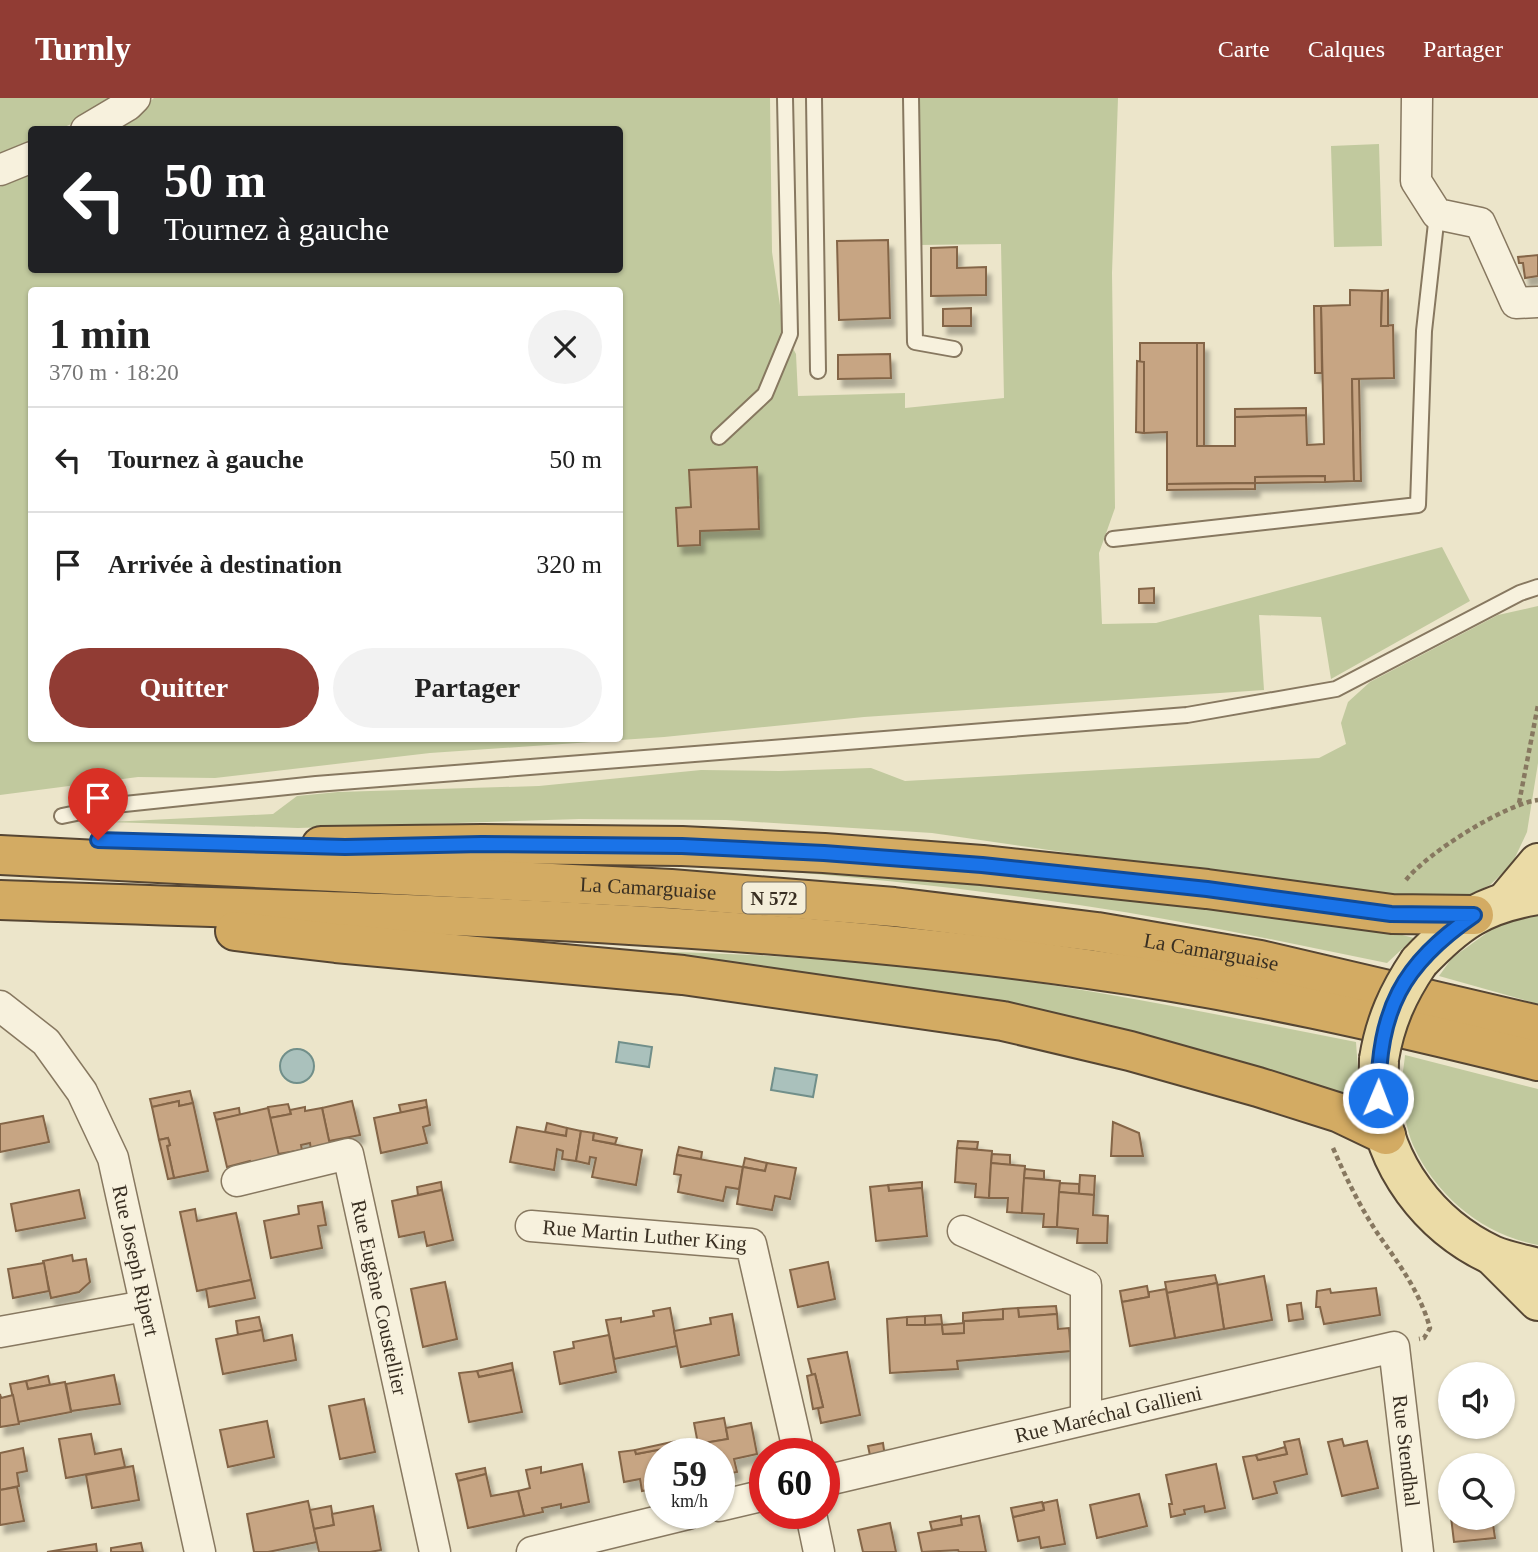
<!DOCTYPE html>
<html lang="fr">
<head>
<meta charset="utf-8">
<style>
  body { margin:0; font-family:"Times New Roman",serif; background:#f2f2f2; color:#222; height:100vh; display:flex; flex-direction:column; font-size:26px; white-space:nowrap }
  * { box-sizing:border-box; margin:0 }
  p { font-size:23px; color:#767676 }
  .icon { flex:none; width:38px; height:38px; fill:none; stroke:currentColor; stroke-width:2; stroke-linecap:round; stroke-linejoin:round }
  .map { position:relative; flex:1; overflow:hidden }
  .drawer { position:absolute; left:28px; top:189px; width:595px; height:455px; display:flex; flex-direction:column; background:#fff; border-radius:7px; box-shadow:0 2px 5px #0004 }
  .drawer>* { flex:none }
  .top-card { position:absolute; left:28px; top:28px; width:595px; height:147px; border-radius:7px; box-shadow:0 2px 5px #0004; background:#202124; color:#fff; overflow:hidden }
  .controls { position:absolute; left:1438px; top:1264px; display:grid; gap:14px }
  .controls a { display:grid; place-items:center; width:77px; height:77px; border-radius:50%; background:#fff; box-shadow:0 2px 5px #0004; font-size:35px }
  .speed { position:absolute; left:644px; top:1340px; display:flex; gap:14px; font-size:35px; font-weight:700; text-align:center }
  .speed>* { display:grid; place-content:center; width:91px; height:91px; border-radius:50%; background:#fff; box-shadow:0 2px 5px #0004; line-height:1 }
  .speed small { font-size:18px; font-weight:400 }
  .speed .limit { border:10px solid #d22; background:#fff; color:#111 }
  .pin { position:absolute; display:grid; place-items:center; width:60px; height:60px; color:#fff; margin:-72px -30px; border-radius:50% 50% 50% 0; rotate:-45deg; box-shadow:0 0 7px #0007 }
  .pin .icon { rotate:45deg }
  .me { position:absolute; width:77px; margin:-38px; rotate:1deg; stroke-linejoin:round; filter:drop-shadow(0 0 5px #0008) }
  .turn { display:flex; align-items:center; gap:24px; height:147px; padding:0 21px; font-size:32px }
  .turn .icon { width:91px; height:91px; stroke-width:2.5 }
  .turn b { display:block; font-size:49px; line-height:60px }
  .round { display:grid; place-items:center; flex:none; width:74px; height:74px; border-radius:37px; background:#f2f2f2 }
  .head { display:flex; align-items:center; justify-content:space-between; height:119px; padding:0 21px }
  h1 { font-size:42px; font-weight:600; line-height:52px }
  .primary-button { display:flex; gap:14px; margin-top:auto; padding:14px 21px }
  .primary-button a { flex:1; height:80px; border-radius:42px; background:#913c34; color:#fff; font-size:28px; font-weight:600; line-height:80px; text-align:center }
  .primary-button a+a { background:#f2f2f2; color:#222 }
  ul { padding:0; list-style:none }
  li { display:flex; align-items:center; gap:21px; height:105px; padding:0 21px; border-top:2px solid #e0e0e0 }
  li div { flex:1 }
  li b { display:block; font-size:26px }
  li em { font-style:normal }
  header { display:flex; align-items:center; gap:42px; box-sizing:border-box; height:98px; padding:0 35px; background:#913c34; color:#fff }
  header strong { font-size:33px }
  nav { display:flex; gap:38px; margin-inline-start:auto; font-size:24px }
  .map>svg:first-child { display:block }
</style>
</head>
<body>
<header>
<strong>Turnly</strong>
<nav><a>Carte</a><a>Calques</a><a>Partager</a></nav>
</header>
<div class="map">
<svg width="1538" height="1454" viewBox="0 0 1538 1454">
  <defs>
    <filter id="shadow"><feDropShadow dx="4.5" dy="8" stdDeviation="2" flood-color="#0004"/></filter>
  </defs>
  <rect width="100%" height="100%" fill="#ece5ca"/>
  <!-- green -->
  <g fill="#c1c99e" fill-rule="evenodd">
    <path d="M0,0H117L107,10L60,31L32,32L31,45L0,59Z"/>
    <path d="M154,0H770L772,154L784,234L796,256L798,298L905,295V310L1004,300L1001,146L918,147L916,0H1118L1112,175L1115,410L1099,455L1102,526L1156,525L1442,449L1470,503L1331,581L1321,519L1259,517L1264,592L864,619L664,639L430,655L215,680L138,679L0,697V89L31,74L32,172H620V32L112,31L139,14ZM32,192H620V640H32Z"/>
    <path d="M1379,46L1382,148L1334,149L1331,48Z"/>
    <path d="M1538,508V665L1527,734L1512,766L1490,787L1464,799L1425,803L1346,795L932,735L726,722L579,721L298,730L109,724L273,716L297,698L338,694L539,688L701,672L779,673L871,670L905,683L1319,660L1346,646L1341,625L1348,604L1370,584L1498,517Z"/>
    <path d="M672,765L961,776L1371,829L1414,840L1387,865C1284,844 1182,822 1079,807C944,787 808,774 672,765Z"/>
    <path d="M1538,815V906L1439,878L1452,860L1495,829Z"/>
    <path d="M667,854C764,856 862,863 958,874C1092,890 1224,918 1356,944L1360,1001L1123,931L1026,908L666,860Z"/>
    <path d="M1405,957L1538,991V1147C1483,1137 1436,1098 1413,1047C1407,1033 1404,1014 1402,1000C1400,986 1404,970 1405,957Z"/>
  </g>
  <!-- water -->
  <g fill="#aac1bc" stroke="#718f8a" stroke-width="2">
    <path d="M619,944L652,949L649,969L616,964Z"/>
    <circle cx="297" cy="968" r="17"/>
    <path d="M775,970L817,977L813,999L771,992Z"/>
  </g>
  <!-- building -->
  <g fill="#c7a583" stroke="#846547" stroke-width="2" filter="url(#shadow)">
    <path d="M888,142L890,220L839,222L837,143Z"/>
    <path d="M957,149V170L986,169V197L931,198V150Z"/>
    <path d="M1538,157V178L1525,180L1523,165H1519L1518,159Z"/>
    <path d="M1350,192L1382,193L1381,228L1393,227L1394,280L1352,281L1354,383L1325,384V378L1255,379V385L1167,386V334L1144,335V264H1140V245H1197V348H1235V319L1306,317L1307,347L1324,346L1321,208L1350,207Z"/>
    <path d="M1388,192V228H1381L1382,193Z"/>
    <path d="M1314,208H1321L1322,275H1315Z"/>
    <path d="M971,210V228H943V211Z"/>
    <rect x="1197" y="245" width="7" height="103"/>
    <path d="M890,256L891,280L838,281V257Z"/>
    <path d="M1137,263L1144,264V335L1136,334Z"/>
    <path d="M1352,281H1359L1361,383H1354Z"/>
    <path d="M1306,310V317L1235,319V311Z"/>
    <path d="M757,369L759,431L700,433V447L678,448L676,410L691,409L689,372Z"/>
    <path d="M1325,378V384L1255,385V379Z"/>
    <path d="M1255,385V391L1167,392V386Z"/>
    <path d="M1154,490V505H1139V491Z"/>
    <path d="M190,993L193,1005L179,1008V1003L152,1009L150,1001Z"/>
    <path d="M426,1002L427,1009L401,1015L399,1007Z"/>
    <path d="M179,1003V1008L193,1005L208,1073L174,1080L167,1048L170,1047L168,1040L159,1042L152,1009Z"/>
    <path d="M352,1003L360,1037L329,1043L322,1010Z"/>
    <path d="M288,1006L291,1016L270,1020L268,1009Z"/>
    <path d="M305,1009V1013L322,1010L330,1047L311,1052L310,1045L301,1047L302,1052L278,1056L270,1020L291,1016L290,1012Z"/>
    <path d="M427,1009L430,1027L423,1029L427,1045L381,1055L374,1020Z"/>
    <path d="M239,1010L240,1017L216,1022L214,1015Z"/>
    <path d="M268,1010L280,1062L252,1069L250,1063L227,1069L216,1022Z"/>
    <path d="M43,1018L49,1044L0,1054V1026Z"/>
    <path d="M1113,1024L1139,1035L1143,1058H1111Z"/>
    <path d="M547,1025L567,1030L566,1038L545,1034Z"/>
    <path d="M517,1029L566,1038L567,1030L581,1033L576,1063L562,1061L563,1053L557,1051L554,1072L510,1064Z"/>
    <path d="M581,1033L594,1035L593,1042L642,1052L636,1087L592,1079L596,1060L590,1059L589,1066L576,1063Z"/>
    <path d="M594,1035L617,1040L615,1046L593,1042Z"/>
    <path d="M168,1040L170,1047L167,1048L174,1080L168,1081L159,1042Z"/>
    <path d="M958,1043L978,1044L977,1051L957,1050Z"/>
    <path d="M679,1049L702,1054L701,1061L677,1057Z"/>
    <path d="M957,1050L992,1053L989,1100L975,1099L976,1086L955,1084Z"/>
    <path d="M992,1056L1010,1057V1067L991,1065Z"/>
    <path d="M677,1057L743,1069L739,1091L726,1089L723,1103L678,1094L681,1077L674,1076Z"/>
    <path d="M745,1060L767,1065L765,1073L743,1069Z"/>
    <path d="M767,1065L796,1070L790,1101L775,1098L772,1112L737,1106L743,1069L765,1073Z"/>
    <path d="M991,1065L1025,1068L1022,1115L1007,1114L1008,1100H989Z"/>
    <path d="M1025,1071L1044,1073V1081L1024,1080Z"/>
    <path d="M1080,1077L1095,1078L1094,1097L1079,1096Z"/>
    <path d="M1024,1080L1060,1083L1057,1129H1043L1044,1116L1022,1115Z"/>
    <path d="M441,1084L442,1092L418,1097L417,1089Z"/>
    <path d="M922,1084V1090L889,1093L888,1087Z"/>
    <path d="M1060,1085L1079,1086V1096L1059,1094Z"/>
    <path d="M888,1087L889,1093L922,1090L927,1138L876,1143L870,1089Z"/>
    <path d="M79,1092L85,1120L16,1133L11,1106Z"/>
    <path d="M442,1092L453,1142L427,1148L424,1134L399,1139L392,1103Z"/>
    <path d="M1059,1094L1094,1097L1093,1117L1108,1118L1107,1145H1077L1078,1131L1057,1129Z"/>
    <path d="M322,1104L326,1127L318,1128L322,1150L271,1160L264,1123L299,1116L298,1108Z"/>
    <path d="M195,1111L197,1123L236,1115L251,1182L197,1193L180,1114Z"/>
    <path d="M72,1157L73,1163L86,1161L90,1184L79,1194L51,1200L43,1163Z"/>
    <path d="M828,1164L835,1201L798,1209L790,1172Z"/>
    <path d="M44,1165L49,1193L13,1200L8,1171Z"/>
    <path d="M1215,1177L1217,1185L1167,1195L1165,1184Z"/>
    <path d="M1264,1178L1272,1222L1224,1231L1217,1187Z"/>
    <path d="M251,1182L255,1200L209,1209L206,1191Z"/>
    <path d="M445,1184L457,1241L423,1249L411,1191Z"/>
    <path d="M1217,1185L1224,1231L1175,1240L1167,1195Z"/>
    <path d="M1147,1188L1149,1199L1122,1204L1120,1193Z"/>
    <path d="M1376,1190L1380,1217L1324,1226L1320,1209H1316L1317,1193L1330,1191L1331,1195Z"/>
    <path d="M1166,1191L1175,1240L1130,1248L1122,1204L1149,1199V1194Z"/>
    <path d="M1301,1205L1303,1221L1289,1223L1287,1207Z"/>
    <path d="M1056,1208L1057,1216L1019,1219L1018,1210Z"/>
    <path d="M670,1210L677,1248L614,1261L606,1222L621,1220V1224L654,1218L653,1213Z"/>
    <path d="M1018,1210L1019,1219L1057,1216L1058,1231L1069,1230L1071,1253L957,1263L958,1271L890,1275L887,1221L907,1219V1227L942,1226L943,1236L964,1235L963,1223L1003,1221V1211Z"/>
    <path d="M1003,1211V1221L963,1223V1215Z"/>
    <path d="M732,1216L739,1257L681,1269L674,1233L711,1226L710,1220Z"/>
    <path d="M941,1217L942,1226L925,1227V1218Z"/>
    <path d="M925,1218V1227H907V1219Z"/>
    <path d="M259,1219L262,1232L238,1237L236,1223Z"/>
    <path d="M964,1225V1235L943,1236L942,1227Z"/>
    <path d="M262,1232L264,1243L292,1237L296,1262L223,1276L216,1241Z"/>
    <path d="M609,1237L616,1274L560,1286L554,1254L574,1250L573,1244Z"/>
    <path d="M847,1254L860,1317L821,1325L818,1310L823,1309L815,1276L812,1277L808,1261Z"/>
    <path d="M512,1265L513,1272L479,1279L477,1273Z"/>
    <path d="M513,1272L522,1314L469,1324L459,1275L477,1273L479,1279Z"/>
    <path d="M815,1276L823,1309L813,1311L807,1278Z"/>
    <path d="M114,1277L120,1306L71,1313L66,1286Z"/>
    <path d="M48,1278L50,1287L28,1291L26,1283Z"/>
    <path d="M26,1283L28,1291L65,1284L71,1314L18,1324L10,1286Z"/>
    <path d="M0,1296L1,1300L13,1297L19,1326L0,1329Z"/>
    <path d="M364,1301L375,1354L340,1361L329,1308Z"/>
    <path d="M724,1320L728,1341L698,1346L694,1325Z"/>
    <path d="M267,1323L274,1359L228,1369L220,1332Z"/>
    <path d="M751,1325L757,1356L734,1361L737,1374L719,1377V1356H688L685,1345L698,1343V1346L728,1341L726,1330Z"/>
    <path d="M91,1336L95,1356L121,1351L125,1369L66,1380L59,1341Z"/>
    <path d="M1299,1341L1307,1376L1274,1384L1277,1395L1253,1401L1243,1359L1256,1357L1258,1362L1287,1356L1284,1344Z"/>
    <path d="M1342,1341L1344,1348L1367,1343L1378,1390L1342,1398L1328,1344Z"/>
    <path d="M685,1342L688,1356H660V1390L642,1393L640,1381L624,1384L619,1354L635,1352L636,1356L673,1349L672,1344Z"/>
    <path d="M672,1344L673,1349L636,1356L635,1352Z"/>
    <path d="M883,1345L885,1359L871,1362L868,1348Z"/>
    <path d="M1285,1349L1287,1356L1258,1362L1256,1357Z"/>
    <path d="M23,1350L27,1373L17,1375L19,1388L0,1392V1355Z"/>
    <path d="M582,1366L589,1404L561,1410V1406L542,1410L543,1414L524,1418L518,1393L530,1390L526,1372L541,1369V1375Z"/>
    <path d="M1216,1366L1225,1410L1205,1414L1204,1408L1184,1412L1185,1416L1171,1419L1169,1406H1172L1166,1377Z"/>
    <path d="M133,1368L139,1402L92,1410L86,1377Z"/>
    <path d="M485,1370L486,1376L458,1383L456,1376Z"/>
    <path d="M486,1376L491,1398L518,1393L524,1418L468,1430L458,1383Z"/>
    <path d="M17,1389L24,1423L0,1427V1392Z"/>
    <path d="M1139,1396L1147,1428L1097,1440L1090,1407Z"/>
    <path d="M1057,1402L1065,1446L1041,1450L1039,1439L1018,1443L1013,1419L1044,1412L1043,1405Z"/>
    <path d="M308,1403L317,1444L268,1454H254L247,1416Z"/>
    <path d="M1042,1404L1044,1412L1013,1419L1011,1410Z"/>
    <path d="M331,1408L334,1427L314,1431L310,1412Z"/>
    <path d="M373,1408L381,1452L370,1454H319L314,1431L334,1427L332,1416Z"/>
    <path d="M961,1418L962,1427L932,1432L930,1424Z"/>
    <path d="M979,1418L986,1454H959L958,1452L922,1454L918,1435L962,1427L961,1421Z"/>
    <path d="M1451,1419H1492L1495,1440L1454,1444Z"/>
    <path d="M890,1425L896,1454H863L858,1432Z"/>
    <path d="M141,1445L143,1454H111V1450Z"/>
    <path d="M96,1446L97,1454H47Z"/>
  </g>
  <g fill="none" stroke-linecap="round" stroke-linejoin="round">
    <defs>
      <g id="lane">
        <path d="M814,0L818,273"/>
        <path d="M911,0L915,244L954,251"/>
        <path d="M719,339L765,296L790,236L785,0"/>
        <path d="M1113,441L1418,407L1424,233L1437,116"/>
        <path d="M62,718L115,707L316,686L1187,617L1336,591L1520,495L1538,489"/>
      </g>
      <g id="street">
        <path d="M1417,0L1416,83L1437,116L1480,125L1516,205L1538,204"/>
        <path d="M86,32L128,7L135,0"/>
        <path d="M0,72L32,59"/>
        <path id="s1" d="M0,908L46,944L82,994L113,1060L200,1454"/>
        <path id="s2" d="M237,1083L348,1056L435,1454"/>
        <path id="s3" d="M531,1128L751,1146L799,1356"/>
        <path d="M963,1133L1086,1187V1319"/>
        <path d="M0,1234L145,1208"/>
        <path id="s4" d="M824,1383L1394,1249L1418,1454"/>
        <path d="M719,1408L765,1397"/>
        <path d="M811,1416L819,1454"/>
        <path d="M532,1454L688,1416"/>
      </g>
      <g id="primary">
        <path d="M1507,802L1538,765"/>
        <path d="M1419,864C1457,824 1482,806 1538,797"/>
        <path d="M1379,961C1379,973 1378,986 1378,998C1383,1067 1430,1128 1492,1157C1506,1163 1523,1166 1538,1170"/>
        <path d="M1494,1159L1538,1203"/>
      </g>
      <g id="highway">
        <path d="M321,748L482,746L682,748L824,755L982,767L1207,791L1392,816L1474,817"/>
        <path id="s5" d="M0,757L671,791L894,809L1097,834L1260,862L1538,927"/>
        <path d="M0,802C363,815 728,820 1088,871C1240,892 1389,926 1538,963"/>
        <path d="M235,833L336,845L683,877L1003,923L1130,953L1258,989L1340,1015L1386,1037"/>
      </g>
    </defs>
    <!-- lane casing -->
    <use href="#lane" stroke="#877860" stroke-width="18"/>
    <!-- street casing -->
    <use href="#street" stroke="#877860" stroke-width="33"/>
    <!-- primary casing -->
    <use href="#primary" stroke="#564633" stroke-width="42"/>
    <!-- highway casing -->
    <use href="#highway" stroke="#564633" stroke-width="42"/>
    <!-- path -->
    <g stroke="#877860" stroke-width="4.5" stroke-dasharray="5 3.5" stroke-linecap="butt">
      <path d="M1519,705L1538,607"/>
      <path d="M1406,782C1427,755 1505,706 1538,702"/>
      <path d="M1333,1050C1346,1080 1360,1109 1378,1136C1399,1166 1420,1194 1430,1230L1424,1240L1419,1241"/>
    </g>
    <!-- lane -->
    <use href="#lane" stroke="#f7f1dd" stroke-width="14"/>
    <!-- street -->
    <use href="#street" stroke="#f7f1dd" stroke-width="30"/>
    <!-- primary -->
    <use href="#primary" stroke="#ebdba6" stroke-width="38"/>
    <!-- highway -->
    <use href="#highway" stroke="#d3ab63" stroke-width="38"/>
    <defs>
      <path id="primary-bridge" d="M1379,961C1385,924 1398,895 1419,864"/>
    </defs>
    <!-- primary-bridge casing -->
    <use href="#primary-bridge" stroke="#564633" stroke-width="42" stroke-linecap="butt"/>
    <!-- primary-bridge -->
    <use href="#primary-bridge" stroke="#ebdba6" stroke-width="38"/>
  </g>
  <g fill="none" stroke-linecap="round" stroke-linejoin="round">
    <defs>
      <path id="route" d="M98,742L345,749L482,746L682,748L824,755L982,767L1207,791L1391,816L1474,817C1401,867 1379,912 1378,1000"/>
    </defs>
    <!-- route casing -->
    <use href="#route" stroke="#114b97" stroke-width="18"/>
    <!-- route -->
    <use href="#route" stroke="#1a73e8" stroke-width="12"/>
  </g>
  <g text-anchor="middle" stroke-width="5" stroke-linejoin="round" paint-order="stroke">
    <!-- shield labels -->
    <rect fill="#f4eed9" stroke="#716859" stroke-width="2" x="742.5" y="784.5" width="63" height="31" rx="5"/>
    <g font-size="19" font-weight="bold" fill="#392f22">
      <text x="774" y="807">N 572</text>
    </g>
    <!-- street labels -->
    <g font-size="21" fill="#392f22" stroke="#f4eed9">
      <text dy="7" stroke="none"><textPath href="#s5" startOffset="649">La Camarguaise</textPath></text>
      <text dy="7" stroke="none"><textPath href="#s5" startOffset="1216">La Camarguaise</textPath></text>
      <text dy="7" stroke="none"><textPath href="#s3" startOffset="114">Rue Martin Luther King</textPath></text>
      <text dy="7" stroke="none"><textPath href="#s1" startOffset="298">Rue Joseph Ripert</textPath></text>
      <text dy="7" stroke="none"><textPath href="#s2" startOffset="261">Rue Eugène Coustellier</textPath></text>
      <text dy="7" stroke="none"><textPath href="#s4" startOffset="292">Rue Maréchal Gallieni</textPath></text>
      <text dy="7" stroke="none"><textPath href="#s4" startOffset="690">Rue Stendhal</textPath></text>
    </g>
  </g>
</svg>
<div class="controls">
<a><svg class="icon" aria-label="sound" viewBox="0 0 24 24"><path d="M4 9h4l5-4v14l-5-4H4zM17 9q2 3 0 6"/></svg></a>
<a><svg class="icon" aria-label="search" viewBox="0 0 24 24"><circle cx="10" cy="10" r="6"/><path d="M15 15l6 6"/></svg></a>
</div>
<div class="speed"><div>59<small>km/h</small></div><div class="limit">60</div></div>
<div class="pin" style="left:98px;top:742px;background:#d93025"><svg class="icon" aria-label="arrive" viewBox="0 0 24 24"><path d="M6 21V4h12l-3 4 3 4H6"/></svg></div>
<svg class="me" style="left:1378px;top:1000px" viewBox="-20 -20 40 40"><circle r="17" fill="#1a73e8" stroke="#fff" stroke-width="3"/><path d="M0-11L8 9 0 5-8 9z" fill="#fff"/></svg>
<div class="top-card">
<div class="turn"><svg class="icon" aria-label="left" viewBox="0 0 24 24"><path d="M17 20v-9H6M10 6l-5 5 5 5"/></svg><div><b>50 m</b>Tournez à gauche</div></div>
</div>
<section class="drawer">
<div class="head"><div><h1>1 min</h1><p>370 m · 18:20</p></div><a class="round"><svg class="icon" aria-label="close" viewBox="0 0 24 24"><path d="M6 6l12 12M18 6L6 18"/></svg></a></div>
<ul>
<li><svg class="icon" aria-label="left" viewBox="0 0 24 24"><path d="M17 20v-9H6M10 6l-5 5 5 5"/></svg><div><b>Tournez à gauche</b></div><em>50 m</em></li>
<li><svg class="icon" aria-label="arrive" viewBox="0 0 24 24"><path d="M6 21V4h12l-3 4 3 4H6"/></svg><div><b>Arrivée à destination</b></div><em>320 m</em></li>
</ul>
<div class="primary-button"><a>Quitter</a><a>Partager</a></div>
</section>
</div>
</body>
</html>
